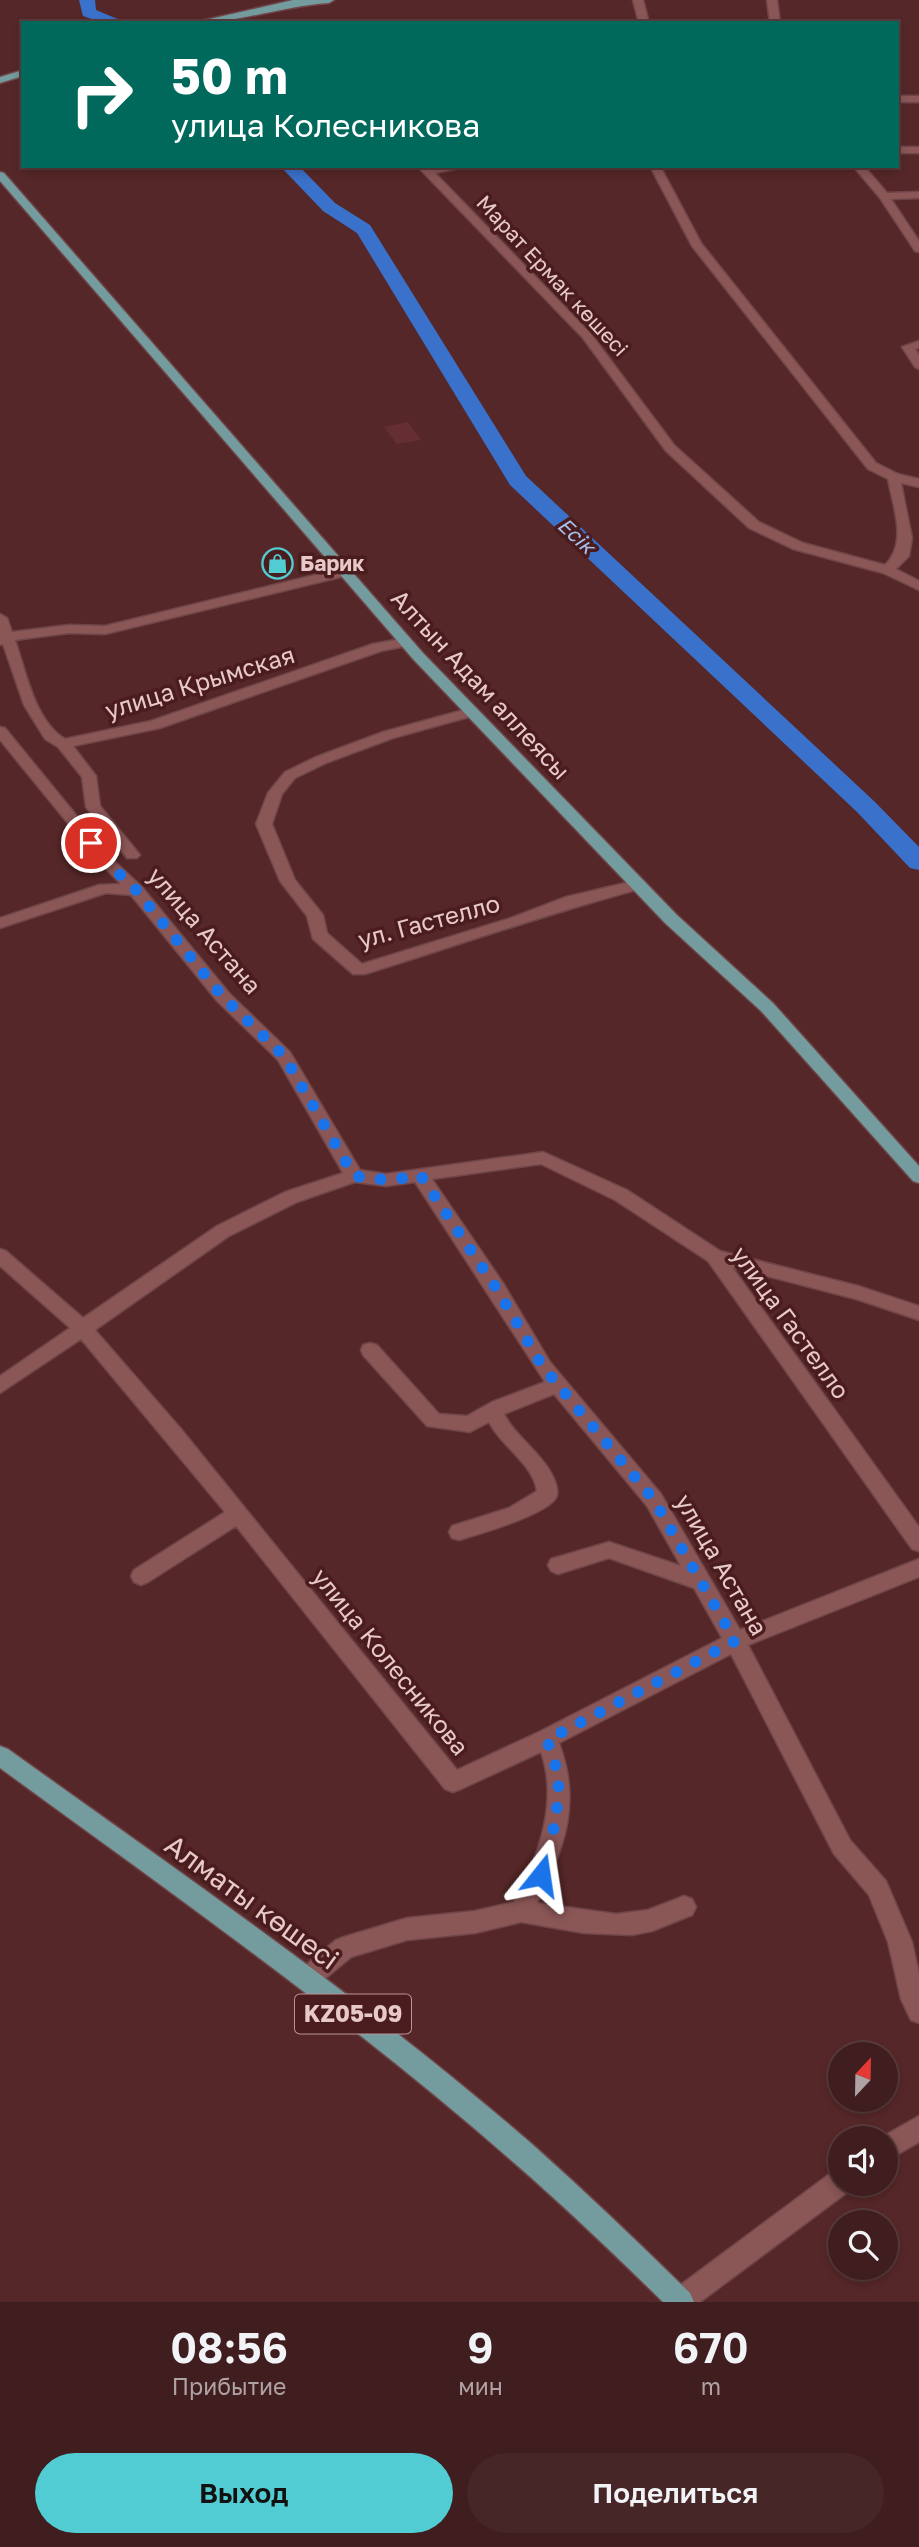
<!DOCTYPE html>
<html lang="ru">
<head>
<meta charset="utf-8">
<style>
  body { margin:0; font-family:"Golos Text",sans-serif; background:#472627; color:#f1f3f6; height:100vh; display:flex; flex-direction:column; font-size:26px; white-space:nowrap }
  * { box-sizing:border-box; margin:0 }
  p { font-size:23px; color:#aea2a4 }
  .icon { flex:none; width:38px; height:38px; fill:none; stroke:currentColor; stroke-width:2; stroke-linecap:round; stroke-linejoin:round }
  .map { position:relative; height:2302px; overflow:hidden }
  .sheet { display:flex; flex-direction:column; background:#401d1e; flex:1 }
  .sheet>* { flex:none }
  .banner { position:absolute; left:21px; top:21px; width:878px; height:147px; border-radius:0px; box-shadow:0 4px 10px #0003,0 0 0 2px #593b3c; background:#00695c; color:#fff; overflow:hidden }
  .needle { width:46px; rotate:22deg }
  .tools { position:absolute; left:828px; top:2042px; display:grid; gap:14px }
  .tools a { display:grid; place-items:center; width:70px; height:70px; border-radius:50%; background:#401d1e; box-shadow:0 4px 10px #0003,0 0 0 2px #593b3c; font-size:35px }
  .pin { position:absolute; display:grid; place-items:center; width:60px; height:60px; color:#fff; margin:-30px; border:4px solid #fff; border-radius:50%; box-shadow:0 2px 7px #0007 }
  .me { position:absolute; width:77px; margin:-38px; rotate:15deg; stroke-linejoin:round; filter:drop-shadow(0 0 5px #0008) }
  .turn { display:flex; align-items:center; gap:24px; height:147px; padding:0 35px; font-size:32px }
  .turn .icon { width:91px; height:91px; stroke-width:2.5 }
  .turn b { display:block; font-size:49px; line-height:60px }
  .eta { display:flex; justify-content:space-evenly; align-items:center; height:119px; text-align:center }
  .eta b { font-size:42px; font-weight:600; line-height:49px }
  .button { display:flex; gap:14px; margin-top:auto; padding:14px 35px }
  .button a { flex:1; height:80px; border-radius:42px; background:#51ccd2; color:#111; font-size:28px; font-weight:600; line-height:80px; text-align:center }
  .button a+a { background:#472627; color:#f1f3f6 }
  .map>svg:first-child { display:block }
</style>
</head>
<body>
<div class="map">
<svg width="919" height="2302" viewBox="0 0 919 2302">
  <rect width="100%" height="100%" fill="#562728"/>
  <!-- built -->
  <path fill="#652e30" d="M408,422L421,440L397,444L384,427Z"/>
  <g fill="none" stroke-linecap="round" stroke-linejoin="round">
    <!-- river -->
    <g fill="#3a71ca" fill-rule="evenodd">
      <path d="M79,0H95L96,10L127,23H103L83,16Z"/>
      <path d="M280,166H299L335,203L370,225L526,476L875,802L919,847V870L910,868L857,812L510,485L357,233L323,211Z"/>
    </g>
    <defs>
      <g id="minor">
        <path d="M633,0H643L649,23H639Z"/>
        <path d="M767,0H777L780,23H770Z"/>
        <rect x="898" y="96" width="21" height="6"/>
        <rect x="898" y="147" width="21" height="6"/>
        <path d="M417,166H469L435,173L591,334L674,445L759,522L803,543L885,565C908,543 893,507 888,479L868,469L692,246L650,166H660L701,243L876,463L898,474L919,479V487L901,483L912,538L909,556L896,569L919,581V590L883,573L793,549L749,528L666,451L583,338Z"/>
        <path d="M853,166H864L887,193L919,192V198L891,199L919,241V252L915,251L880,198Z"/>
        <path d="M919,341V348L915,349L919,355V369L915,367L902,347Z"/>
        <path d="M344,568L351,572L349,575L105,634L69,633L15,640C26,672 35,721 65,739L151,721L373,644L406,638L413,642L411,645L381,651L160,728L73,746L96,776L100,806L140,855L137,858H127L86,807L82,777L58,747L45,739L24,705L3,644L0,645V614L7,618L12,632L69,625L105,626Z"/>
        <path d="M471,708L478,712L476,715L393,738L326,763L295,778L282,794L272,824L295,880L323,915L327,933L362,964L511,918L566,897L638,880L646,885L643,888C550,913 458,945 365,974H353L313,939L307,916L280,881L256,824L268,793L285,772L316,757L383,732Z"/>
        <path d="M0,727L5,728L112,859L142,887L229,993L290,1052L360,1170L386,1174L543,1152L627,1190L720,1251L858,1286L919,1306V1320L856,1299L732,1267L919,1527V1551L912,1549L708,1261L615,1200L541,1164L432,1179L503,1283L550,1362L661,1494L740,1630L919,1559V1577L748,1645L850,1840L886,1881L912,1942L919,1974V2023L911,2020L901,1999L888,1942L869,1895L834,1854L731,1654L559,1743C582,1804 564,1848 537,1903L616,1914L648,1910L684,1896L692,1899L696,1907L692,1915L652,1931L632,1935L584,1933L521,1922L475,1933L407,1940L351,1957L316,1986L308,1989L300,1986L296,1978L300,1970L336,1940L344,1937L407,1918L475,1911L514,1902C538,1857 559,1803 541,1752L461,1789L453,1792L445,1789L236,1526L148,1582L141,1585L134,1582L131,1576L134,1570L225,1512L81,1339L0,1393V1376L70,1328L0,1266V1249L6,1251L83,1318L217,1226L285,1192L343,1173L278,1060L217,1001L131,895L106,893L0,928V918L99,885L121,884L102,865L0,740ZM355,1182L386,1186L415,1182L545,1382L492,1402L467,1416L439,1414L377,1345L370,1343L363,1345L361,1350L363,1355L427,1426L470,1432L489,1422C501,1446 533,1464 537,1491L509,1508L452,1526L449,1532L452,1538L459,1540C476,1535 554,1513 557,1495C559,1484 549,1468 542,1460C530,1444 513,1432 504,1414L554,1394L647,1506L681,1566L609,1542L551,1559L548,1565L551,1571L558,1574L609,1558L694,1588L722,1638L539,1732L457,1770L181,1429L95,1330L229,1236L297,1202Z"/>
        <path d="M919,2116V2142L886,2161V2138H880Z"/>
        <path d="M840,2169V2184H852L849,2191L700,2302H667L671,2292L831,2173Z"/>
      </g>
      <g id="major">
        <path d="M293,0H334L329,3C283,6 238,23 192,23Z"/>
        <path d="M23,70V76L0,83V77Z"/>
        <path d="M0,172L4,173L423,653L677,915L773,1003L919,1166V1183L913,1181L761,1011L665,923L413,659L0,181Z"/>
        <path d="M0,1746L8,1749C185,1876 367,2001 532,2144C586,2192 638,2242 690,2293L694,2302H663C614,2254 564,2206 512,2161C350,2019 174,1895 0,1768Z"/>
      </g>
    </defs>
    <!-- minor casing -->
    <use href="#minor" stroke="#6e4548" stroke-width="3"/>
    <!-- major casing -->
    <use href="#major" stroke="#6e4548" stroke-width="3"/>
    <!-- minor -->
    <use href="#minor" fill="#8a5656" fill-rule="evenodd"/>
    <!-- major -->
    <use href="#major" fill="#749b9e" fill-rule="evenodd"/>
  </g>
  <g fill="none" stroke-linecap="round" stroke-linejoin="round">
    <!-- route -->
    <path stroke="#1a73e8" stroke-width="12" stroke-dasharray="0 21.6" d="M91,843L107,862L136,890L223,997L284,1056L354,1176L386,1180L421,1176L496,1288L543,1367L654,1500L735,1641L547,1740L559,1777L556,1820L541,1875"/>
  </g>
  <!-- icons -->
  <defs>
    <symbol id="shop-ring" viewBox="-11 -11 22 22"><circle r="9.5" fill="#4a1c1e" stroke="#51ccd2" stroke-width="1.5"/><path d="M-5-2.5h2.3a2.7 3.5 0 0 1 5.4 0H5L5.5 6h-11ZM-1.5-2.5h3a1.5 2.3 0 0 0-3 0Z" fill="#51ccd2"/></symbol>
  </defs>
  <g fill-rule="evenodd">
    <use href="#shop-ring" x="260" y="546" width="35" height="35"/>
  </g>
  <g text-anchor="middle" stroke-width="7" stroke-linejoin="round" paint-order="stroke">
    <!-- far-street labels -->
    <g font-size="21" fill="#e8c9c9" stroke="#4a1c1e">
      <text transform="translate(552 276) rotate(47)" y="7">Марат Ермак көшесі</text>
    </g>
    <!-- far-water labels -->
    <g font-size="21" font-style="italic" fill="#a4c1ee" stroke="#4a1c1e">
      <text transform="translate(576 536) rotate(43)" y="7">Есік</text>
    </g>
    <!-- far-poi labels -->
    <g font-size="21" font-weight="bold" fill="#e8c9c9" stroke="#4a1c1e" text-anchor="start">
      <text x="300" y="571">Барик</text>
    </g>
    <!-- shield labels -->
    <rect fill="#4a1c1e" stroke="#b99596" stroke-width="2" x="295" y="1994.5" width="116" height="39" rx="5"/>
    <g font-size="23" font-weight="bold" fill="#e8c9c9">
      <text x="353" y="2022">KZ05-09</text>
    </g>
    <!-- street labels -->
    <g font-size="24" fill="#e8c9c9" stroke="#4a1c1e">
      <text transform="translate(200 683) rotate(-17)" y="8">улица Крымская</text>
      <text transform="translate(480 685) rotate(47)" y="8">Алтын Адам аллеясы</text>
      <text transform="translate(429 922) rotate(-15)" y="8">ул. Гастелло</text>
      <text transform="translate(204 931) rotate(49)" y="8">улица Астана</text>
      <text transform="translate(790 1323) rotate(54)" y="8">улица Гастелло</text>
      <text transform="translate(721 1565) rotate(60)" y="8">улица Астана</text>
      <text transform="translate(390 1662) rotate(51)" y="8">улица Колесникова</text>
    </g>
    <!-- near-street labels -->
    <g font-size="28" fill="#e8c9c9" stroke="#4a1c1e">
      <text transform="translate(252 1902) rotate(36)" y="10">Алматы көшесі</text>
    </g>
  </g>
</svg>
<div class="tools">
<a><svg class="needle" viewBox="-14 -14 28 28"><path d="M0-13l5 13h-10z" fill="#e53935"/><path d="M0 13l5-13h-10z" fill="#aea2a4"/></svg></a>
<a><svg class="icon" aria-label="sound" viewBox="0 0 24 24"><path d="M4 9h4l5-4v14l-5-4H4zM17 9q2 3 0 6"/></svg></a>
<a><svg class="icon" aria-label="search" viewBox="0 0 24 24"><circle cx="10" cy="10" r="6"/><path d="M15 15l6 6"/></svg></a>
</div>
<div class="pin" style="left:91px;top:843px;background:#d93025"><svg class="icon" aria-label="arrive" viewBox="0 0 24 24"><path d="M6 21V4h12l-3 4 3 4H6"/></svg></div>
<svg class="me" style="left:541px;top:1875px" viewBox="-20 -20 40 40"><path d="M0-17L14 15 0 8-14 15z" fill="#1a73e8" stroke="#fff" stroke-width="4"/></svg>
<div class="banner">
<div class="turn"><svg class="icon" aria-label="right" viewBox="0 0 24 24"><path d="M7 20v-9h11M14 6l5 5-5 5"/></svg><div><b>50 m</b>улица Колесникова</div></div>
</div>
</div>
<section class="sheet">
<div class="eta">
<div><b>08:56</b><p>Прибытие</p></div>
<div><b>9</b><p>мин</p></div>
<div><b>670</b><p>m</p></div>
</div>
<div class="button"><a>Выход</a><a>Поделиться</a></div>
</section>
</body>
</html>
